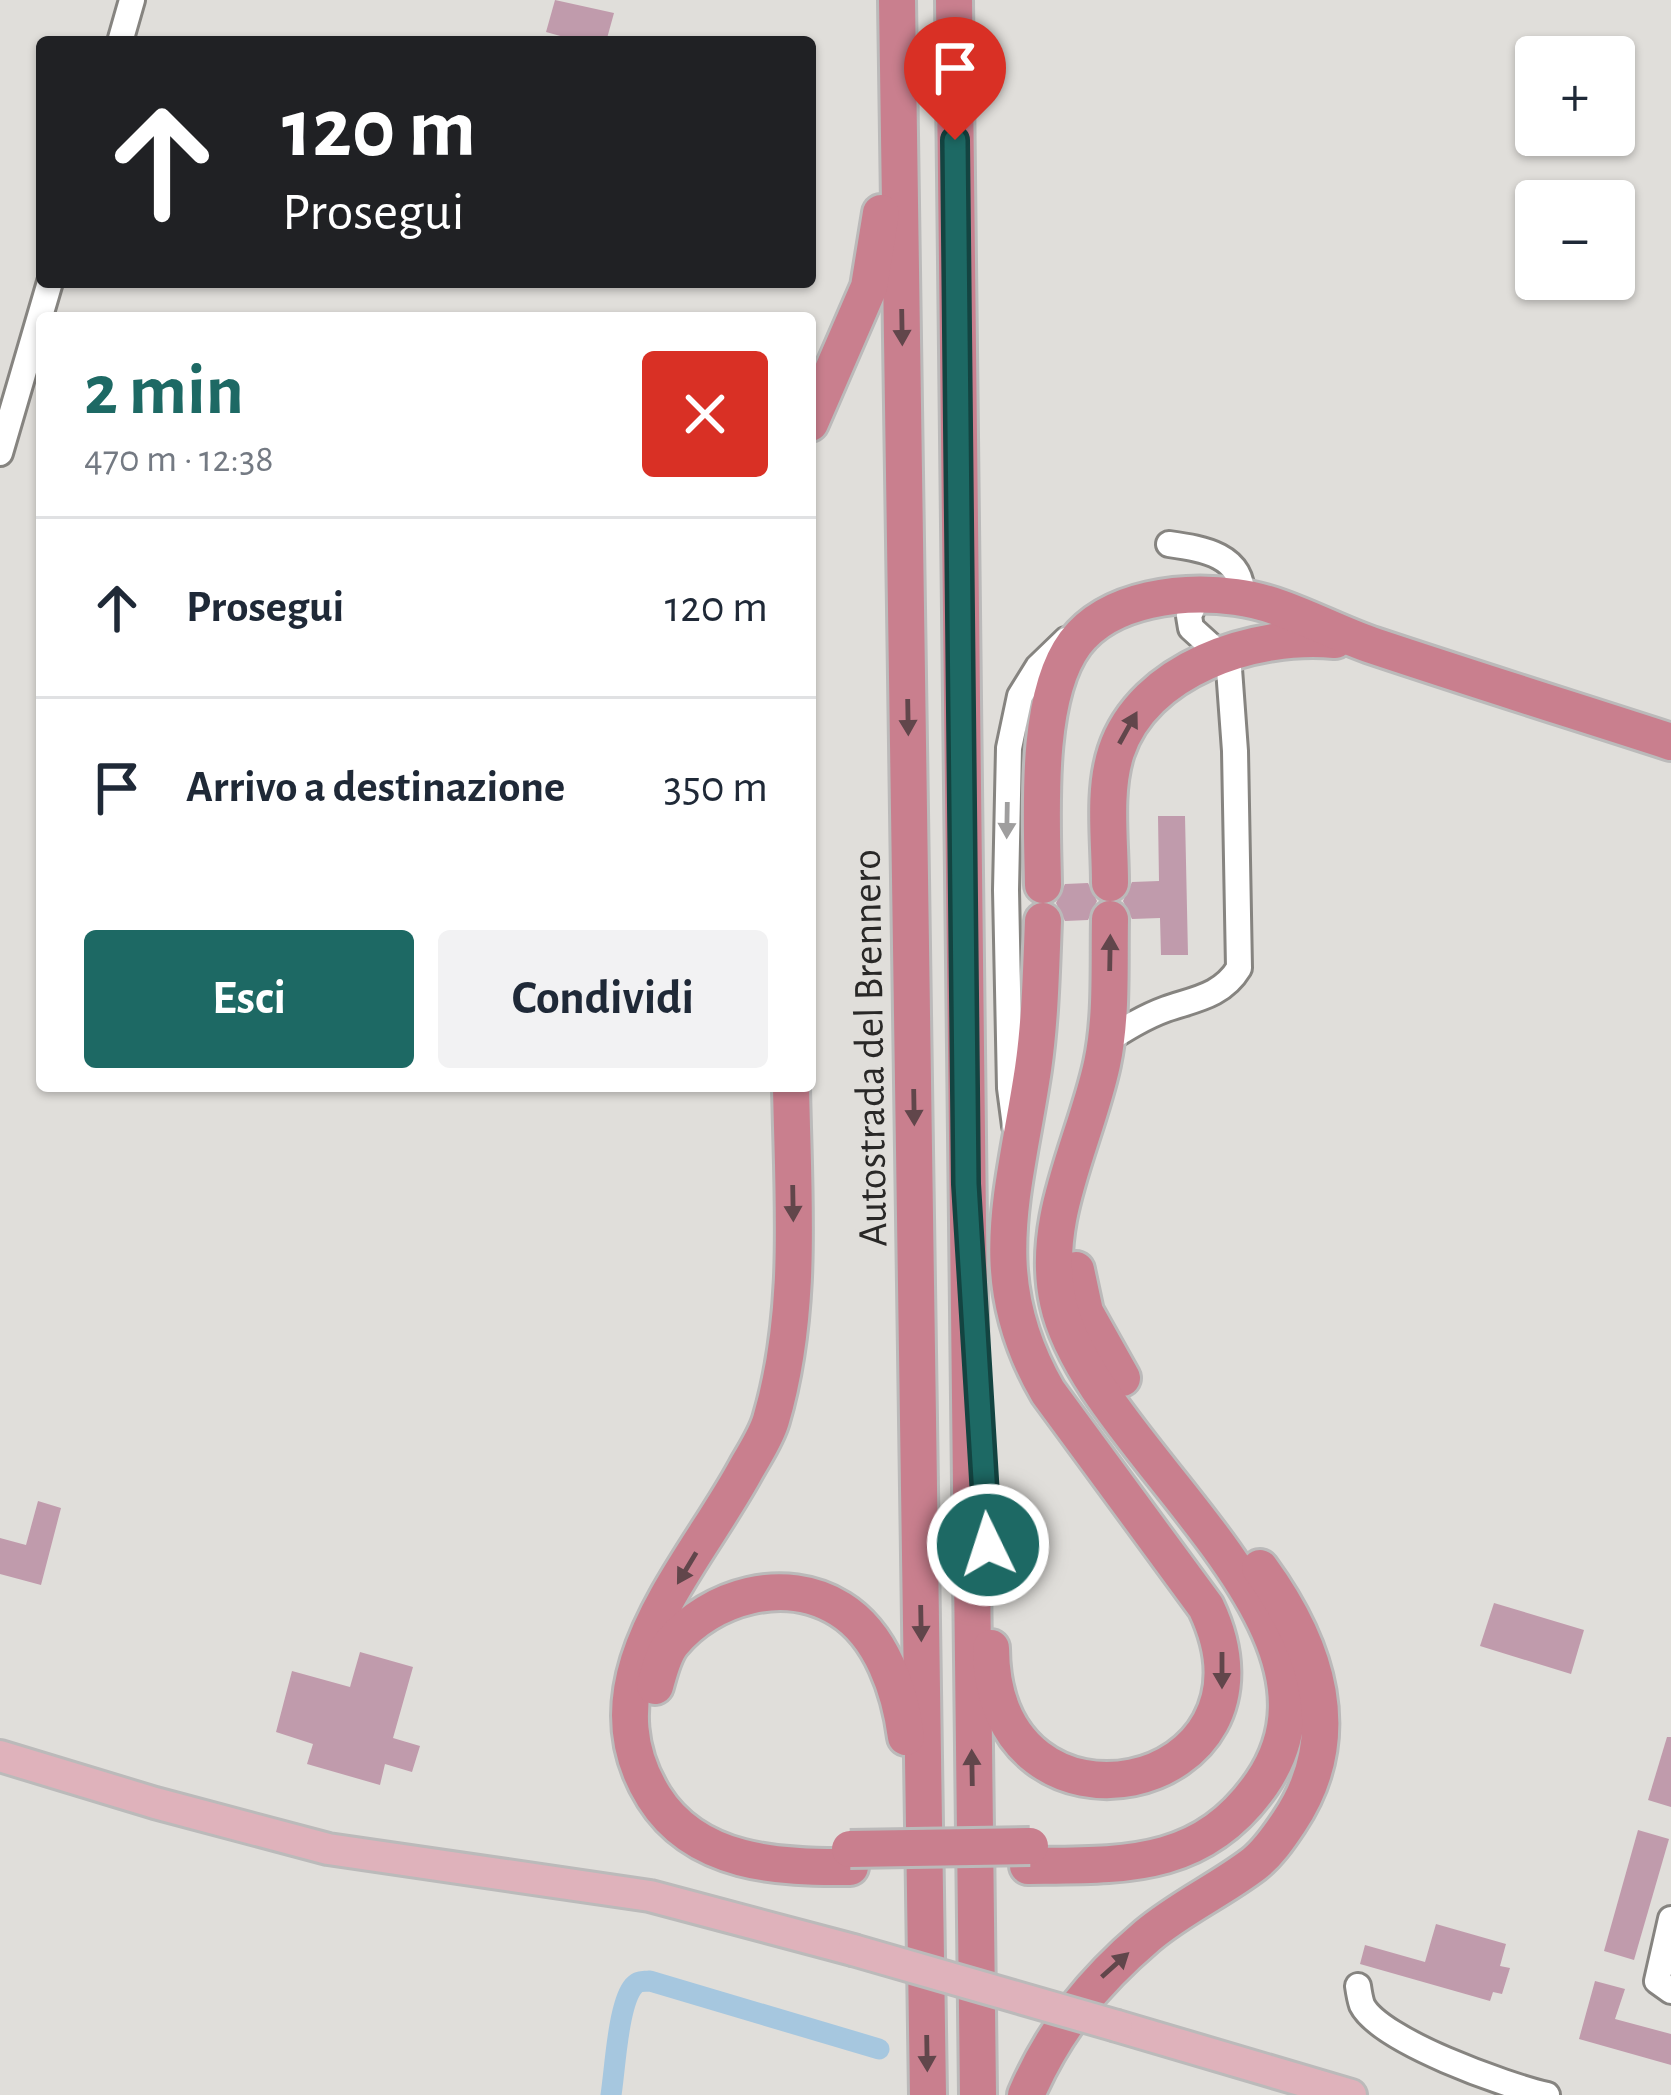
<!DOCTYPE html>
<html lang="it">
<head>
<meta charset="utf-8">
<style>
  body { margin:0; font-family:"Alegreya Sans",sans-serif; background:#f2f2f3; color:#1f2937; height:100vh; display:flex; flex-direction:column; font-size:45px; white-space:nowrap }
  * { box-sizing:border-box; margin:0 }
  p { font-size:39px; color:#747a83 }
  .icon { flex:none; width:66px; height:66px; fill:none; stroke:currentColor; stroke-width:2; stroke-linecap:round; stroke-linejoin:round }
  .map { position:relative; flex:1; overflow:hidden }
  .side { position:absolute; left:36px; top:312px; width:780px; height:780px; display:flex; flex-direction:column; background:#fff; border-radius:12px; box-shadow:0 3px 9px #0004 }
  .side>* { flex:none }
  .top-card { position:absolute; left:36px; top:36px; width:780px; height:252px; border-radius:12px; box-shadow:0 3px 9px #0004; background:#202124; color:#fff; overflow:hidden }
  .tools { position:absolute; left:1515px; top:36px; display:grid; gap:24px }
  .tools a { display:grid; place-items:center; width:120px; height:120px; border-radius:12px; background:#fff; box-shadow:0 3px 9px #0004; font-size:60px }
  .pin { position:absolute; display:grid; place-items:center; width:102px; height:102px; color:#fff; margin:-123px -51px; border-radius:50% 50% 50% 0; rotate:-45deg; box-shadow:0 0 12px #0007 }
  .pin .icon { rotate:45deg }
  .me { position:absolute; width:132px; margin:-66px; rotate:356deg; stroke-linejoin:round; filter:drop-shadow(0 0 9px #0008) }
  .turn { display:flex; align-items:center; gap:42px; height:252px; padding:0 48px; font-size:54px }
  .turn .icon { width:156px; height:156px; stroke-width:2.5 }
  .turn b { display:block; font-size:84px; line-height:102px }
  .round { display:grid; place-items:center; flex:none; width:126px; height:126px; border-radius:12px; background:#f2f2f3 }
  .summary { display:flex; align-items:center; justify-content:space-between; height:204px; padding:0 48px }
  h1 { font-size:72px; font-weight:600; line-height:90px; color:#1d6964 }
  .button { display:flex; gap:24px; margin-top:auto; padding:24px 48px }
  .button a { flex:1; height:138px; border-radius:12px; background:#1d6964; color:#fff; font-size:48px; font-weight:600; line-height:138px; text-align:center }
  .button a+a { background:#f2f2f3; color:#1f2937 }
  ul { padding:0; list-style:none }
  li { display:flex; align-items:center; gap:36px; height:180px; padding:0 48px; border-top:3px solid #e0e1e3 }
  li div { flex:1 }
  li b { display:block; font-size:45px }
  li em { font-style:normal }
  .map>svg:first-child { display:block }
</style>
</head>
<body>
<div class="map">
<svg width="1671" height="2095" viewBox="0 0 1671 2095">
  <rect width="100%" height="100%" fill="#e0deda"/>
  <g fill="none" stroke-linecap="round" stroke-linejoin="round">
    <!-- canal -->
    <path stroke="#a6c7df" stroke-width="21" d="M611,2095C615,2069 618,2008 632,1988C638,1980 641,1982 650,1981L879,2049"/>
  </g>
  <!-- building -->
  <g fill="#c09bac">
    <path d="M555,0L614,13L606,42H582L546,32Z"/>
    <path d="M1158,816H1185L1188,955H1161L1160,918L1132,919L1123,901L1132,882L1159,881Z"/>
    <path d="M1088,883L1097,901L1088,920L1065,921L1056,903L1065,884Z"/>
    <path d="M38,1501L61,1508L41,1585L0,1574V1538L26,1545Z"/>
    <path d="M1494,1603L1584,1630L1571,1674L1480,1646Z"/>
    <path d="M360,1652L413,1667L393,1738L420,1746L412,1772L385,1764L380,1785L307,1764L313,1744L276,1732L292,1671L350,1687Z"/>
    <path d="M1667,1737H1671V1807L1648,1800Z"/>
    <path d="M1638,1830L1669,1839L1634,1960L1604,1951Z"/>
    <path d="M1436,1924L1506,1944L1500,1966L1510,1968L1502,1994L1493,1992L1490,2001L1360,1964L1365,1945L1425,1962Z"/>
    <path d="M1595,1981L1625,1989L1615,2019L1671,2034V2065L1579,2039Z"/>
  </g>
  <g fill="none" stroke-linecap="round" stroke-linejoin="round">
    <defs>
      <g id="minor">
        <path d="M120,42L132,0"/>
        <path d="M0,453L50,282"/>
        <path d="M1169,544C1204,549 1243,555 1242,597"/>
        <path d="M1198,595L1189,616L1191,628L1223,657"/>
        <path d="M1106,1041C1125,1029 1144,1017 1166,1009C1195,999 1222,996 1239,968L1235,751L1228,655"/>
        <path d="M1015,1126L1010,1088L1006,890L1009,748L1020,696L1038,667L1066,640"/>
        <path d="M1671,1919L1657,1981L1671,1991"/>
        <path d="M1358,1986C1359,1993 1360,1999 1362,2005C1380,2041 1507,2086 1547,2095"/>
      </g>
      <g id="major">
        <path d="M0,1756L155,1803L328,1849L650,1896L853,1950"/>
        <path d="M1117,2026L1351,2095"/>
      </g>
      <g id="highway">
        <path d="M897,0L928,2095"/>
        <path d="M954,0L978,2095"/>
        <path d="M810,423L869,287L881,213"/>
        <path d="M1110,883C1110,841 1103,792 1116,752C1143,669 1255,632 1335,640"/>
        <path d="M1043,885C1042,818 1034,698 1075,643C1110,597 1184,590 1236,597C1284,603 1329,631 1374,646C1473,679 1572,710 1671,742"/>
        <path d="M791,1086C793,1199 803,1311 771,1420C766,1437 755,1453 746,1469C692,1569 581,1680 654,1797C696,1864 779,1868 850,1867"/>
        <path d="M1076,1270L1085,1312L1122,1378"/>
        <path d="M991,1648C992,1860 1295,1795 1206,1607L1048,1392C981,1277 1015,1191 1033,1069C1040,1020 1041,971 1043,921"/>
        <path d="M655,1686C659,1672 663,1654 672,1643C711,1596 785,1575 840,1609C882,1635 900,1691 906,1737"/>
        <path d="M1028,1866C1123,1865 1202,1870 1262,1783C1371,1623 1089,1449 1058,1302C1040,1220 1085,1143 1102,1064C1112,1017 1109,968 1110,919"/>
        <path d="M1026,2095C1054,2030 1093,1982 1147,1936C1180,1908 1220,1890 1254,1864C1268,1853 1279,1837 1289,1822C1347,1736 1317,1646 1260,1568"/>
      </g>
    </defs>
    <!-- minor casing -->
    <use href="#minor" stroke="#868480" stroke-width="30"/>
    <!-- major casing -->
    <use href="#major" stroke="#bbbaba" stroke-width="36"/>
    <!-- highway casing -->
    <use href="#highway" stroke="#bbbaba" stroke-width="42"/>
    <!-- minor -->
    <use href="#minor" stroke="#fff" stroke-width="24"/>
    <!-- major -->
    <use href="#major" stroke="#dfb2bb" stroke-width="30"/>
    <!-- highway -->
    <use href="#highway" stroke="#c97f8e" stroke-width="36"/>
    <defs>
      <path id="major-bridge" d="M853,1950L1117,2026"/>
      <path id="highway-bridge" d="M850,1849L1030,1846"/>
    </defs>
    <!-- major-bridge casing -->
    <use href="#major-bridge" stroke="#bbbaba" stroke-width="36" stroke-linecap="butt"/>
    <!-- highway-bridge casing -->
    <use href="#highway-bridge" stroke="#bbbaba" stroke-width="42" stroke-linecap="butt"/>
    <!-- major-bridge -->
    <use href="#major-bridge" stroke="#dfb2bb" stroke-width="30"/>
    <!-- highway-bridge -->
    <use href="#highway-bridge" stroke="#c97f8e" stroke-width="36"/>
  </g>
  <!-- one-way arrows -->
  <defs><path id="oneway-solid" d="M-6-.8H1V-3.2L6.5 0L1 3.2V.8H-6Z" transform="scale(3)"/></defs>
  <g fill="#61464b">
    <use href="#oneway-solid" transform="translate(902 327) rotate(89)"/>
    <use href="#oneway-solid" transform="translate(908 717) rotate(89)"/>
    <use href="#oneway-solid" transform="translate(1128 728) rotate(-61)"/>
    <use href="#oneway-solid" transform="translate(1110 953) rotate(-89)"/>
    <use href="#oneway-solid" transform="translate(914 1107) rotate(89)"/>
    <use href="#oneway-solid" transform="translate(793 1203) rotate(89)"/>
    <use href="#oneway-solid" transform="translate(687 1568) rotate(121)"/>
    <use href="#oneway-solid" transform="translate(921 1623) rotate(89)"/>
    <use href="#oneway-solid" transform="translate(1222 1670) rotate(90)"/>
    <use href="#oneway-solid" transform="translate(972 1768) rotate(-91)"/>
    <use href="#oneway-solid" transform="translate(1115 1965) rotate(-42)"/>
    <use href="#oneway-solid" transform="translate(927 2053) rotate(89)"/>
  </g>
  <use fill="#9f9e9e" href="#oneway-solid" transform="translate(1007 820) rotate(91)"/>
  <g fill="none" stroke-linecap="round" stroke-linejoin="round">
    <defs>
      <path id="route" d="M955,140L966,1184L988,1545"/>
    </defs>
    <!-- route casing -->
    <use href="#route" stroke="#134441" stroke-width="30"/>
    <!-- route -->
    <use href="#route" stroke="#1d6964" stroke-width="21"/>
  </g>
  <g text-anchor="middle" stroke-width="9" stroke-linejoin="round" paint-order="stroke">
    <!-- street labels -->
    <g font-size="42" fill="#292827" stroke="#e0deda">
      <text transform="translate(868 1048) rotate(-91)" y="15">Autostrada del Brennero</text>
    </g>
  </g>
</svg>
<div class="tools">
<a>+</a>
<a>−</a>
</div>
<div class="pin" style="left:955px;top:140px;background:#d93025"><svg class="icon" aria-label="arrive" viewBox="0 0 24 24"><path d="M6 21V4h12l-3 4 3 4H6"/></svg></div>
<svg class="me" style="left:988px;top:1545px" viewBox="-20 -20 40 40"><circle r="17" fill="#1d6964" stroke="#fff" stroke-width="3"/><path d="M0-11L8 9 0 5-8 9z" fill="#fff"/></svg>
<div class="top-card">
<div class="turn"><svg class="icon" aria-label="ahead" viewBox="0 0 24 24"><path d="M12 20V5M6 11l6-6 6 6"/></svg><div><b>120 m</b>Prosegui</div></div>
</div>
<section class="side">
<div class="summary"><div><h1>2 min</h1><p>470 m · 12:38</p></div><a class="round" style="background:#d93025;color:#fff"><svg class="icon" aria-label="close" viewBox="0 0 24 24"><path d="M6 6l12 12M18 6L6 18"/></svg></a></div>
<ul>
<li><svg class="icon" aria-label="ahead" viewBox="0 0 24 24"><path d="M12 20V5M6 11l6-6 6 6"/></svg><div><b>Prosegui</b></div><em>120 m</em></li>
<li><svg class="icon" aria-label="arrive" viewBox="0 0 24 24"><path d="M6 21V4h12l-3 4 3 4H6"/></svg><div><b>Arrivo a destinazione</b></div><em>350 m</em></li>
</ul>
<div class="button"><a>Esci</a><a>Condividi</a></div>
</section>
</div>
</body>
</html>
